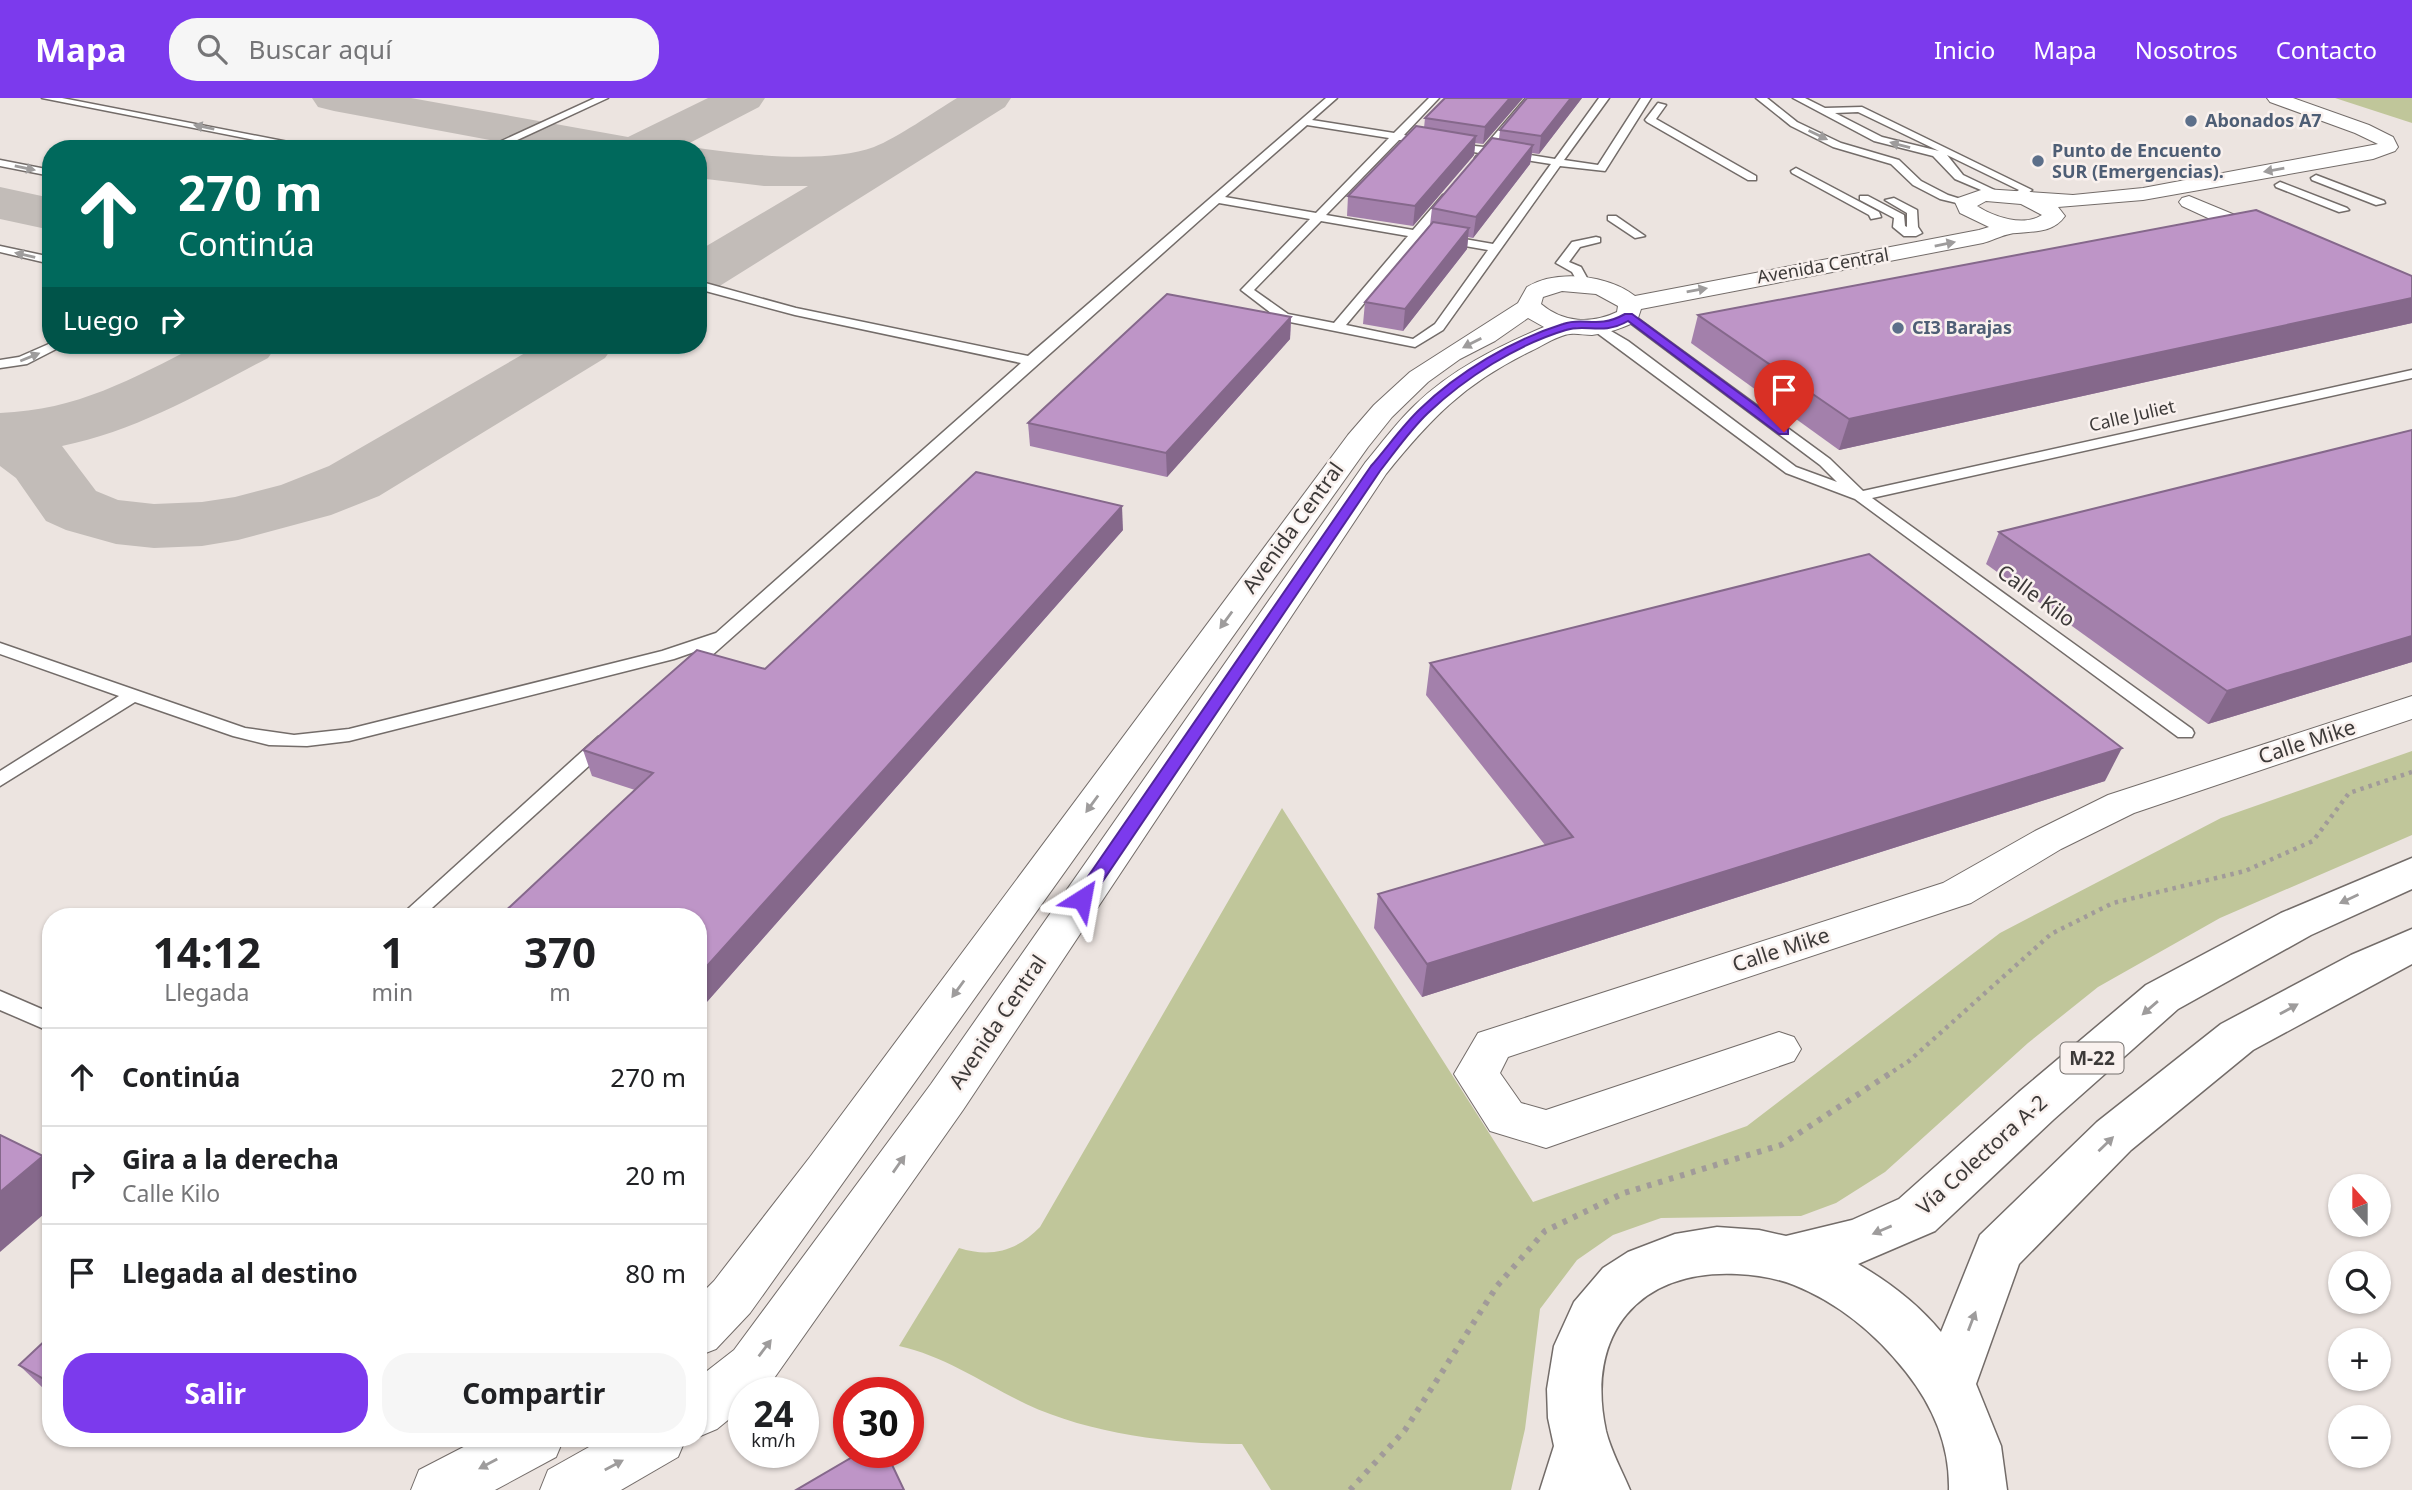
<!DOCTYPE html>
<html lang="es">
<head>
<meta charset="utf-8">
<style>
  body { margin:0; font-family:"Noto Sans",sans-serif; background:#f6f6f6; color:#202124; height:100vh; display:flex; flex-direction:column; font-size:26px; white-space:nowrap }
  * { box-sizing:border-box; margin:0 }
  p { font-size:23px; color:#757577 }
  .icon { flex:none; width:38px; height:38px; fill:none; stroke:currentColor; stroke-width:2; stroke-linecap:round; stroke-linejoin:round }
  .map { position:relative; flex:1; overflow:hidden }
  .drawer { position:absolute; left:42px; top:810px; width:665px; height:539px; display:flex; flex-direction:column; background:#fff; border-radius:28px; box-shadow:0 2px 5px #0004 }
  .drawer>* { flex:none }
  .banner { position:absolute; left:42px; top:42px; width:665px; height:214px; border-radius:28px; box-shadow:0 2px 5px #0004; background:#00695c; color:#fff; overflow:hidden }
  .needle { width:46px; rotate:339deg }
  .controls { position:absolute; left:2328px; top:1076px; display:grid; gap:14px }
  .controls a { display:grid; place-items:center; width:63px; height:63px; border-radius:50%; background:#fff; box-shadow:0 2px 5px #0004; font-size:35px }
  .speed { position:absolute; left:728px; top:1279px; display:flex; gap:14px; font-size:35px; font-weight:700; text-align:center }
  .speed>* { display:grid; place-content:center; width:91px; height:91px; border-radius:50%; background:#fff; box-shadow:0 2px 5px #0004; line-height:1 }
  .speed small { font-size:18px; font-weight:400 }
  .speed .limit { border:10px solid #d22; background:#fff; color:#111 }
  .pin { position:absolute; display:grid; place-items:center; width:60px; height:60px; color:#fff; margin:-72px -30px; border-radius:50% 50% 50% 0; rotate:-45deg; box-shadow:0 0 7px #0007 }
  .pin .icon { rotate:45deg }
  .me { position:absolute; width:77px; margin:-38px; rotate:34deg; stroke-linejoin:round; filter:drop-shadow(0 0 5px #0008) }
  .turn { display:flex; align-items:center; gap:24px; height:147px; padding:0 21px; font-size:32px }
  .turn .icon { width:91px; height:91px; stroke-width:2.5 }
  .turn b { display:block; font-size:49px; line-height:60px }
  .then { display:flex; align-items:center; height:66px; padding:0 21px; background:#0003; gap:14px; font-size:26px }
  .eta { display:flex; justify-content:space-evenly; align-items:center; height:119px; text-align:center }
  .eta b { font-size:42px; font-weight:700; line-height:49px }
  .action { display:flex; gap:14px; margin-top:auto; padding:14px 21px }
  .action a { flex:1; height:80px; border-radius:28px; background:#7c3aed; color:#fff; font-size:28px; font-weight:700; line-height:80px; text-align:center }
  .action a+a { background:#f6f6f6; color:#202124 }
  ul { padding:0; list-style:none }
  li { display:flex; align-items:center; gap:21px; height:98px; padding:0 21px; border-top:2px solid #e0e0e0 }
  li div { flex:1 }
  li b { display:block; font-size:26px }
  li em { font-style:normal }
  header { display:flex; align-items:center; gap:42px; box-sizing:border-box; height:98px; padding:0 35px; background:#7c3aed; color:#fff }
  header strong { font-size:33px }
  nav { display:flex; gap:38px; margin-inline-start:auto; font-size:24px }
  .search { width:490px; height:63px; background:#f6f6f6; display:flex; align-items:center; gap:18px; box-sizing:border-box; padding:0 24px; border-radius:28px; color:#757577; font-size:26px }
  .map>svg:first-child { display:block }
</style>
</head>
<body>
<header>
<strong>Mapa</strong>
<div class="search"><svg class="icon" aria-label="search" viewBox="0 0 24 24"><circle cx="10" cy="10" r="6"/><path d="M15 15l6 6"/></svg>Buscar aquí</div>
<nav><a>Inicio</a><a>Mapa</a><a>Nosotros</a><a>Contacto</a></nav>
</header>
<div class="map">
<svg width="2412" height="1392" viewBox="0 0 2412 1392">
  <rect width="100%" height="100%" fill="#ece4e0"/>
  <!-- green -->
  <g fill="#c0c69a">
    <path d="M2335,0H2412V25Z"/>
    <path d="M2412,653V737L2220,820L2098,889L2028,945L1885,1074L1836,1105L1801,1118L1661,1120L1613,1137L1577,1162L1540,1211L1525,1331L1511,1392H1271L1242,1346C1172,1346 1090,1336 1026,1306C984,1286 945,1258 899,1248L959,1150C991,1160 1017,1153 1040,1129L1282,710L1533,1104L1747,1028L2000,835L2221,720Z"/>
  </g>
  <g fill="none" stroke-linecap="round" stroke-linejoin="round">
    <!-- taxiway -->
    <g fill="#c2bcb8" fill-rule="evenodd">
      <path d="M312,0H411L628,39L708,0H765L759,9L678,51H538L334,13L318,9Z"/>
      <path d="M957,0H1011L1005,9L718,189L698,194V153L808,88H764L698,80V51H696L698,50C746,57 828,66 874,49C897,40 934,14 957,0Z"/>
      <path d="M0,89L51,100V132L0,121Z"/>
      <path d="M199,247H277L268,260C201,295 136,333 62,348L96,393L118,402L154,406L202,404L235,399L281,387L329,368L539,247H614L605,260L379,398L331,417L238,442L202,448L154,450L116,446L66,432L46,423L16,380L0,368V315C78,312 131,281 199,247Z"/>
    </g>
    <defs>
      <g id="lane">
        <path d="M42,0H62L324,51H301Z"/>
        <path d="M595,0H608L498,51H484Z"/>
        <path d="M1326,0H1337L1312,22L1394,35L1429,0H1439L1404,37L1410,38V42H1399L1326,117L1413,132L1443,97L1447,96L1452,99L1424,134L1493,146L1551,66L1489,56L1480,63L1475,60L1479,55L1446,49V45L1484,49L1526,0H1536L1493,51L1555,61L1599,0H1609L1564,62L1598,67L1641,0H1651L1605,73L1560,68L1443,232L1415,249L1280,222L1241,192L1310,121L1219,105L691,576L685,577L676,572L697,553L674,561L349,643L307,648L269,647L233,638L135,604L0,688V673L119,598L0,556V545L245,630L294,637L349,631L662,553L716,535L1021,265L795,217L698,191V183L796,210L1028,258ZM1307,27L1389,40L1316,115L1225,99ZM1321,123L1408,138L1334,225L1288,216L1254,192ZM1419,140L1488,152L1435,226L1413,241L1346,227Z"/>
        <path d="M1756,0H1767L1797,24L1841,45L1899,62L1921,83L1948,97L1970,104L1965,107L1940,101L1913,87L1891,66L1833,49L1791,28Z"/>
        <path d="M1793,0H1805L1825,10L1862,9L2032,92L2020,101H2012V97L2019,92L1947,57L1963,77L2005,97L2000,100L1955,81L1933,58L1874,43ZM1858,14L1939,53L1882,39L1835,15Z"/>
        <path d="M1658,5L1666,7L1656,21L1756,78V82H1748L1647,24L1645,22Z"/>
        <path d="M0,62L51,72V78L0,68Z"/>
        <path d="M1796,70L1879,114L1881,119L1871,121L1869,117L1792,75L1791,73Z"/>
        <path d="M2316,77L2384,103L2385,105L2376,107L2312,82L2311,80Z"/>
        <path d="M2280,84L2347,110L2349,112L2339,114L2276,89L2275,87Z"/>
        <path d="M1860,98H1868L1904,117L1905,128L1907,129V115L1885,102L1894,100L1917,112L1918,129L1922,135L1916,138H1904L1893,129L1894,120L1860,102Z"/>
        <path d="M1608,118H1616L1645,138L1635,140L1608,122Z"/>
        <path d="M1596,139L1600,140V144L1580,149L1569,164L1581,169L1591,187L1581,190L1572,174L1556,165L1572,144Z"/>
        <path d="M0,148L51,159V166L0,154Z"/>
        <path d="M1629,214L1830,361L1863,393L2412,272V280L1872,400L2192,631L2194,635L2192,639H2178L1855,401L1786,375L1589,229L1595,225L1599,226L1628,243L1796,369L1837,384L1820,367L1625,221L1623,218Z"/>
        <path d="M51,245L64,247L27,266L0,270V262L19,259Z"/>
        <path d="M605,637L614,643L612,647L422,819H399L598,639Z"/>
        <path d="M0,893L51,915V934L0,912Z"/>
      </g>
      <g id="street">
        <path d="M2267,0H2293L2369,27L2393,39L2398,49L2395,53L2373,61L2143,102L2058,109L2065,118C2053,135 2035,133 2017,135C2006,135 1994,142 1983,145L1641,211L1637,223C1623,230 1608,235 1592,237C1584,237 1577,235 1570,236C1558,237 1542,248 1531,253C1464,286 1432,319 1386,376L963,1012L770,1286L760,1295H744V1309L717,1331L698,1339V1280L734,1252L931,986L1365,365C1381,346 1396,325 1415,307C1451,272 1497,249 1544,229L1528,220L1495,243L1460,261L1428,284L1392,319L1368,349L750,1215L716,1251L698,1258V1199L714,1183L810,1059L1348,337L1374,307L1410,274L1518,205L1527,189C1557,171 1608,177 1635,198L1979,132L1989,129L1960,115L1955,104L1958,100L1984,91L2073,97L2143,90L2378,46L2355,35L2270,4ZM1986,103L2021,106L2042,117C2023,129 1994,119 1977,108ZM1562,193L1596,196L1618,208L1617,214C1592,226 1563,225 1541,206L1543,199Z"/>
        <path d="M2189,98L2276,134L2279,139L2276,144H2260L2182,108L2179,104L2182,100Z"/>
        <path d="M2412,598V621L2134,715L2061,751L1971,805L1508,959L1500,975L1521,1005L1546,1012L1779,934L1794,939L1801,951L1794,963L1546,1050L1490,1033L1454,976L1478,935L1943,785L2035,733L2108,697Z"/>
        <path d="M481,1340H564L556,1359L495,1392H411L419,1372Z"/>
        <path d="M605,1340H686L678,1359L621,1392H540L548,1372Z"/>
      </g>
      <path id="primary" d="M2412,760V791L2311,837L2178,911L2053,1022L1935,1133L1858,1166C1889,1184 1918,1206 1941,1234L1980,1137L2097,1024L2221,926L2351,857L2412,831V866L2253,952L2131,1052L2019,1166L1976,1286L2001,1348L2007,1392H1949C1950,1348 1933,1308 1906,1274C1877,1237 1839,1205 1794,1187C1776,1180 1757,1177 1737,1176C1638,1171 1585,1237 1606,1333C1611,1353 1622,1373 1630,1392H1540L1554,1348L1548,1320L1547,1291L1554,1248L1574,1204L1603,1170L1628,1154L1675,1136L1717,1129L1759,1132L1786,1138L1852,1122L1899,1101L2019,994L2146,887L2281,815Z"/>
    </defs>
    <!-- lane casing -->
    <use href="#lane" stroke="#736c69" stroke-width="3"/>
    <!-- street casing -->
    <use href="#street" stroke="#736c69" stroke-width="2"/>
    <!-- primary casing -->
    <use href="#primary" stroke="#736c69" stroke-width="3"/>
    <!-- path-far1 -->
    <path stroke="#a19b99" stroke-width="4.5" stroke-dasharray="3.5 5" stroke-linecap="butt" d="M1886,978L1909,963L2051,836L2113,805L2245,773L2313,743L2349,695L2412,674"/>
    <!-- path -->
    <path stroke="#a19b99" stroke-width="6" stroke-dasharray="4.5 7" stroke-linecap="butt" d="M1350,1392L1405,1332L1497,1188L1545,1133L1624,1095L1781,1047L1889,976"/>
    <!-- lane -->
    <use href="#lane" fill="#fff" fill-rule="evenodd"/>
    <!-- street -->
    <use href="#street" fill="#fff" fill-rule="evenodd"/>
    <!-- primary -->
    <use href="#primary" fill="#fff" fill-rule="evenodd"/>
  </g>
  <!-- wall -->
  <g fill="#a380ab">
    <path d="M1523,0L1483,46L1475,45L1474,57L1413,128L1347,118L1348,98L1424,30L1425,20Z"/>
    <path d="M1527,0H1582L1539,56L1532,55L1530,66L1473,140L1468,139L1467,151L1403,233L1363,226L1365,204L1430,127L1432,110L1499,41L1500,32Z"/>
    <path d="M2412,178V225L1839,352L1691,245L1698,217Z"/>
    <path d="M1291,219L1290,241L1167,379L1030,348L1028,325Z"/>
    <path d="M2412,332V564L2208,626L1986,466L1999,434Z"/>
    <path d="M1123,432L698,914V819L635,692L592,678L583,652L765,571Z"/>
    <path d="M1430,565L2105,683L1422,899L1374,830L1378,796L1545,747L1426,597Z"/>
    <path d="M51,1237V1295L45,1292L19,1267Z"/>
  </g>
  <!-- shaded-wall -->
  <g fill="#85688b">
    <path d="M1510,0H1523L1483,46L1485,29Z"/>
    <path d="M1571,0H1582L1539,56L1541,38Z"/>
    <path d="M1476,38L1474,57L1413,128L1415,108Z"/>
    <path d="M1533,47L1530,66L1473,140L1476,119Z"/>
    <path d="M1469,130L1467,151L1403,233L1405,211Z"/>
    <path d="M2412,200V225L1839,352L1849,321Z"/>
    <path d="M1291,219L1290,241L1167,379L1166,355Z"/>
    <path d="M1122,408L1123,432L698,914V878Z"/>
    <path d="M2412,538V564L2208,626L2227,593Z"/>
    <path d="M2122,650L2105,683L1422,899L1427,866Z"/>
    <path d="M43,1058L51,1066V1110L0,1154V1094Z"/>
  </g>
  <!-- building -->
  <g fill="#be95c7" stroke="#85688b" stroke-width="2">
    <path d="M1445,0H1510L1485,29L1425,20Z"/>
    <path d="M1527,0H1571L1541,38L1500,32Z"/>
    <path d="M1416,28L1476,38L1415,108L1348,98Z"/>
    <path d="M1492,40L1533,47L1476,119L1432,110Z"/>
    <path d="M2256,112L2412,178V200L1849,321L1698,217Z"/>
    <path d="M1433,124L1469,130L1405,211L1365,204Z"/>
    <path d="M1167,196L1291,219L1166,355L1028,325Z"/>
    <path d="M2412,332V538L2227,593L1999,434Z"/>
    <path d="M976,374L1122,408L698,878V819H499L653,675L583,652L697,552L765,571Z"/>
    <path d="M1869,456L2122,650L1427,866L1378,796L1573,739L1430,565Z"/>
    <path d="M0,1037L43,1058L0,1094Z"/>
    <path d="M51,1237V1285L19,1267Z"/>
    <path d="M861,1354H886L904,1392H796Z"/>
  </g>
  <!-- one-way arrows -->
  <defs><path id="oneway-solid" d="M-6-.8H1V-3.2L6.5 0L1 3.2V.8H-6Z" transform="scale(1.75)"/></defs>
  <g fill="#9e9c9c">
    <use href="#oneway-solid" transform="translate(204 29) rotate(-169)"/>
    <use href="#oneway-solid" transform="translate(1818 37) rotate(26)"/>
    <use href="#oneway-solid" transform="translate(1900 47) rotate(-165)"/>
    <use href="#oneway-solid" transform="translate(25 70) rotate(12)"/>
    <use href="#oneway-solid" transform="translate(2274 72) rotate(170)"/>
    <use href="#oneway-solid" transform="translate(1945 146) rotate(-11)"/>
    <use href="#oneway-solid" transform="translate(25 157) rotate(-167)"/>
    <use href="#oneway-solid" transform="translate(1697 192) rotate(-10)"/>
    <use href="#oneway-solid" transform="translate(1472 245) rotate(153)"/>
    <use href="#oneway-solid" transform="translate(30 259) rotate(-22)"/>
    <use href="#oneway-solid" transform="translate(1226 522) rotate(126)"/>
    <use href="#oneway-solid" transform="translate(1092 706) rotate(126)"/>
    <use href="#oneway-solid" transform="translate(2349 801) rotate(155)"/>
    <use href="#oneway-solid" transform="translate(958 891) rotate(126)"/>
    <use href="#oneway-solid" transform="translate(2150 910) rotate(139)"/>
    <use href="#oneway-solid" transform="translate(2289 911) rotate(-29)"/>
    <use href="#oneway-solid" transform="translate(2106 1046) rotate(-44)"/>
    <use href="#oneway-solid" transform="translate(899 1066) rotate(-55)"/>
    <use href="#oneway-solid" transform="translate(1882 1132) rotate(157)"/>
    <use href="#oneway-solid" transform="translate(1972 1223) rotate(-69)"/>
    <use href="#oneway-solid" transform="translate(765 1250) rotate(-53)"/>
    <use href="#oneway-solid" transform="translate(488 1366) rotate(152)"/>
    <use href="#oneway-solid" transform="translate(614 1367) rotate(-28)"/>
  </g>
  <!-- route -->
  <path fill="#7c3aed" stroke="#51269a" stroke-width="2" d="M1625,216H1632L1788,331V336H1779L1628,223C1602,238 1586,225 1566,232C1516,247 1465,280 1428,315C1410,332 1395,354 1380,373L1088,805H1076L1074,801L1076,796L1371,368C1387,350 1402,328 1420,311C1458,274 1512,242 1563,226C1585,218 1596,232 1625,216Z"/>
  <!-- markers -->
  <g fill="#5c6f8a" stroke="#f9f1ee" stroke-width="2.5">
    <circle cx="2191" cy="23" r="7"/>
    <circle cx="2038" cy="63" r="7"/>
    <circle cx="1898" cy="230" r="7"/>
  </g>
  <g text-anchor="middle" stroke-width="5" stroke-linejoin="round" paint-order="stroke">
    <!-- far-service labels -->
    <g font-size="18" font-weight="bold" fill="#4e5e75" stroke="#f9f1ee" text-anchor="start">
      <text x="2205" y="29">Abonados A7</text>
      <text x="2052" y="59">Punto de Encuento<tspan x="2052" dy="21">SUR (Emergencias).</tspan></text>
      <text x="1912" y="236">CI3 Barajas</text>
    </g>
    <!-- far-street labels -->
    <g font-size="18" fill="#3d3a39" stroke="#f9f1ee">
      <text transform="translate(1823 168) rotate(-10)" y="6">Avenida Central</text>
      <text transform="translate(2132 318) rotate(-13)" y="6">Calle Juliet</text>
    </g>
    <!-- shield labels -->
    <rect fill="#f9f1ee" stroke="#75716f" stroke-width="2" x="2060.5" y="944.5" width="63" height="31" rx="5"/>
    <g font-size="19" font-weight="bold" fill="#3d3a39">
      <text x="2092" y="967">M-22</text>
    </g>
    <!-- street labels -->
    <g font-size="21" fill="#3d3a39" stroke="#f9f1ee">
      <text transform="translate(1293 430) rotate(-54)" y="7">Avenida Central</text>
      <text transform="translate(2036 498) rotate(36)" y="7">Calle Kilo</text>
      <text transform="translate(2307 644) rotate(-18)" y="7">Calle Mike</text>
      <text transform="translate(1781 852) rotate(-18)" y="7">Calle Mike</text>
      <text transform="translate(998 924) rotate(-56)" y="7">Avenida Central</text>
      <text transform="translate(1982 1057) rotate(-42)" y="7">Vía Colectora A-2</text>
    </g>
  </g>
</svg>
<div class="controls">
<a><svg class="needle" viewBox="-14 -14 28 28"><path d="M0-13l5 13h-10z" fill="#e53935"/><path d="M0 13l5-13h-10z" fill="#757577"/></svg></a>
<a><svg class="icon" aria-label="search" viewBox="0 0 24 24"><circle cx="10" cy="10" r="6"/><path d="M15 15l6 6"/></svg></a>
<a>+</a>
<a>−</a>
</div>
<div class="speed"><div>24<small>km/h</small></div><div class="limit">30</div></div>
<div class="pin" style="left:1784px;top:334px;background:#d93025"><svg class="icon" aria-label="arrive" viewBox="0 0 24 24"><path d="M6 21V4h12l-3 4 3 4H6"/></svg></div>
<svg class="me" style="left:1082px;top:801px" viewBox="-20 -20 40 40"><path d="M0-17L14 15 0 8-14 15z" fill="#7c3aed" stroke="#fff" stroke-width="4"/></svg>
<div class="banner">
<div class="turn"><svg class="icon" aria-label="ahead" viewBox="0 0 24 24"><path d="M12 20V5M6 11l6-6 6 6"/></svg><div><b>270 m</b>Continúa</div></div>
<div class="then">Luego<svg class="icon" aria-label="right" viewBox="0 0 24 24"><path d="M7 20v-9h11M14 6l5 5-5 5"/></svg></div>
</div>
<section class="drawer">
<div class="eta">
<div><b>14:12</b><p>Llegada</p></div>
<div><b>1</b><p>min</p></div>
<div><b>370</b><p>m</p></div>
</div>
<ul>
<li><svg class="icon" aria-label="ahead" viewBox="0 0 24 24"><path d="M12 20V5M6 11l6-6 6 6"/></svg><div><b>Continúa</b></div><em>270 m</em></li>
<li><svg class="icon" aria-label="right" viewBox="0 0 24 24"><path d="M7 20v-9h11M14 6l5 5-5 5"/></svg><div><b>Gira a la derecha</b><p>Calle Kilo</p></div><em>20 m</em></li>
<li><svg class="icon" aria-label="arrive" viewBox="0 0 24 24"><path d="M6 21V4h12l-3 4 3 4H6"/></svg><div><b>Llegada al destino</b></div><em>80 m</em></li>
</ul>
<div class="action"><a>Salir</a><a>Compartir</a></div>
</section>
</div>
</body>
</html>
